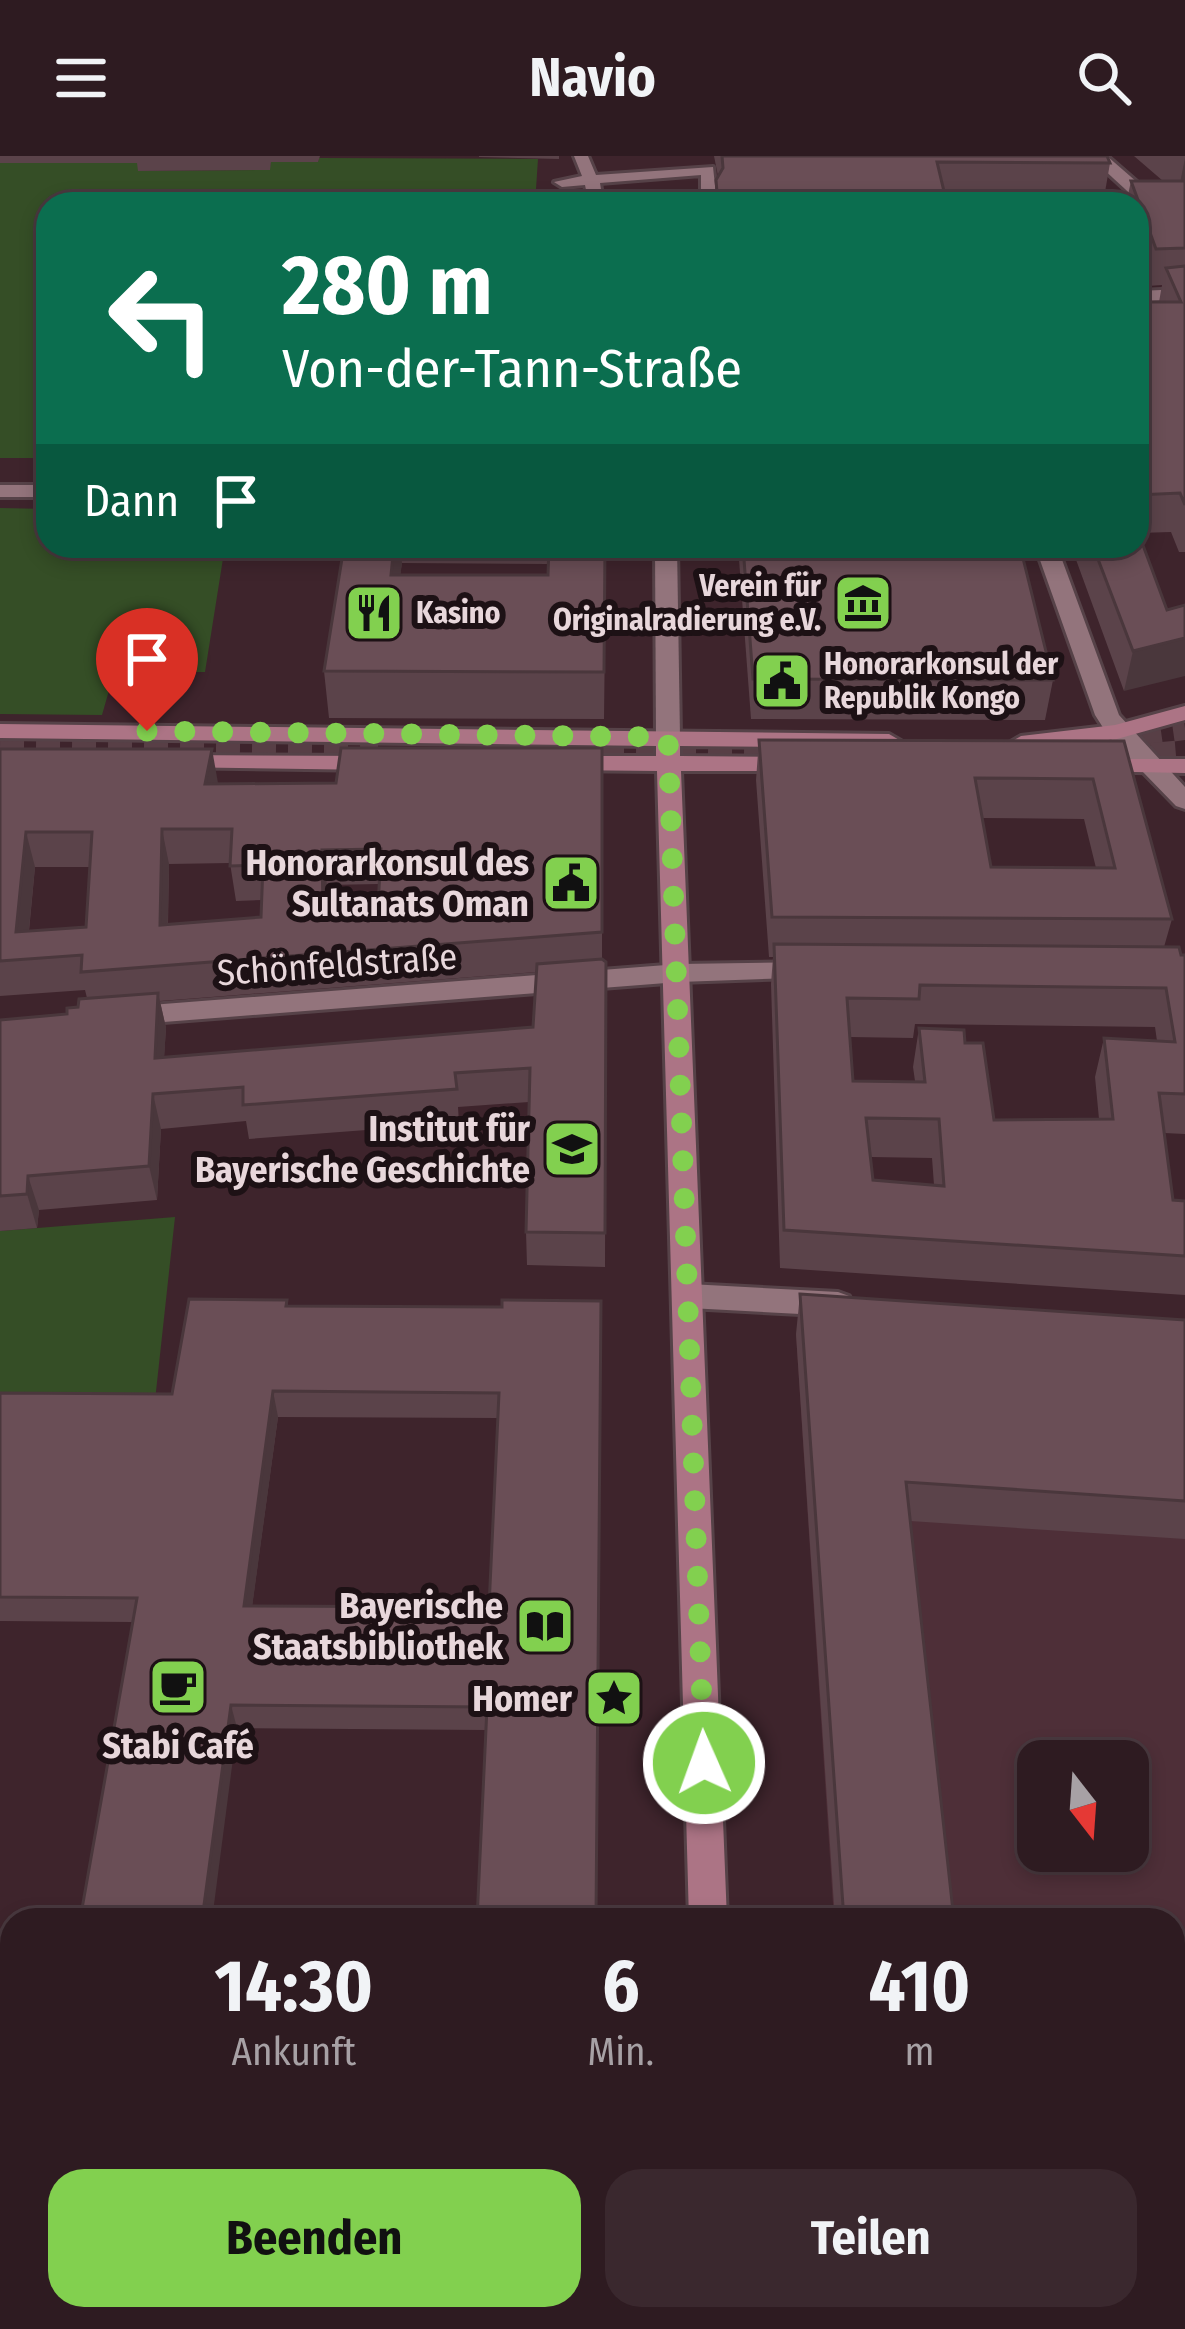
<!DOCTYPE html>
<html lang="de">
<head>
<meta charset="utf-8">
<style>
  body { margin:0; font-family:"Fira Sans Condensed",sans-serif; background:#3a282e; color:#f1f3f6; height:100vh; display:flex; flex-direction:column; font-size:45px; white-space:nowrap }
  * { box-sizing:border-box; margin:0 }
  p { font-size:39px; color:#a7a1a5 }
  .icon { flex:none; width:66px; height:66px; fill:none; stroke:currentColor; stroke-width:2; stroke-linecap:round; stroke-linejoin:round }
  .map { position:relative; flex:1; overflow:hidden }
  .details { position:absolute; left:0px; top:1752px; width:1185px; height:423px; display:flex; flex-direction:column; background:#2e1b21; border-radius:36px 36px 0 0; box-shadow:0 6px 18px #0003,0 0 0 3px #49393f }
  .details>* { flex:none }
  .guide { position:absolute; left:36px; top:36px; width:1113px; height:366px; border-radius:36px; box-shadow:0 6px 18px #0003,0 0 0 3px #49393f; background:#0b6e4f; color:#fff; overflow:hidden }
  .needle { width:78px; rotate:163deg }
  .tools { position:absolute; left:1017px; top:1584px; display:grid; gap:24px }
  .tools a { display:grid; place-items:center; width:132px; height:132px; border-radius:24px; background:#2e1b21; box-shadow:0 6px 18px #0003,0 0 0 3px #49393f; font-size:60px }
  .pin { position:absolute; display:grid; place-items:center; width:102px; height:102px; color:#fff; margin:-123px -51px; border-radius:50% 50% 50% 0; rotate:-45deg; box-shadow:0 0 12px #0007 }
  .pin .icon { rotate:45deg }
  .me { position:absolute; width:132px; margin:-66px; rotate:358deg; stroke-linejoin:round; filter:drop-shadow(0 0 9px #0008) }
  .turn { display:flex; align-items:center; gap:42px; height:252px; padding:0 48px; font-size:54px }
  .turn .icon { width:156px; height:156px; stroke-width:2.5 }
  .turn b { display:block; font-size:84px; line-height:102px }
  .then { display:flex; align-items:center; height:114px; padding:0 48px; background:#0003; gap:24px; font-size:45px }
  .eta { display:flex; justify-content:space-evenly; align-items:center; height:204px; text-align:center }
  .eta b { font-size:72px; font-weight:700; line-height:84px }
  .action { display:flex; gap:24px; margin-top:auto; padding:24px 48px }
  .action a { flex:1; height:138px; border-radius:36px; background:#82d04f; color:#111; font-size:48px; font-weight:700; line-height:138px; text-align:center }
  .action a+a { background:#3a282e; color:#f1f3f6 }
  header { display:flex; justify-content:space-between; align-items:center; height:156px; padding:0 48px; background:#2e1b21; font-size:54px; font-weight:700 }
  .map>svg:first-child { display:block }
</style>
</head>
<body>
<header><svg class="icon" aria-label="menu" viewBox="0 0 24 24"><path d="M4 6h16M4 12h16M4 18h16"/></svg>Navio<svg class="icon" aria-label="search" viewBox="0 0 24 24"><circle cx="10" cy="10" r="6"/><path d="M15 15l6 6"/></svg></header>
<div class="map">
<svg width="1185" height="2173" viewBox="0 0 1185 2173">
  <rect width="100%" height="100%" fill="#3e242c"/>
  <!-- built -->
  <path fill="#4e2f38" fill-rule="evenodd" d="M796,1178L1185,1205V2173H863L862,2163H1173V1764H834ZM1038,1605H1128V1695H1038Z"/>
  <!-- green -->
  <g fill="#354e26">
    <path d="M319,2L538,3L535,48H48V302H0V4L141,7L140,15L269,14L271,6H318Z"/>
    <path d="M0,352L48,353V390H225L205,516L114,517L102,559L0,558Z"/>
    <path d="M175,1061L153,1263L0,1262V1075Z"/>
  </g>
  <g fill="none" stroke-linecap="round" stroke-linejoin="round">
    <!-- secondary-tunnel -->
    <g stroke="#583f46" stroke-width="24" stroke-dasharray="24 12" stroke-linecap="butt">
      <path d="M1066,589L1185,572"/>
      <path d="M0,591L378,595"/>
      <path d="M564,597L798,600"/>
      <path d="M1116,602L1185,596"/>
    </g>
    <defs>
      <path id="pedestrian" d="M574,0H588L596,19L713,11L717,48H701V19L600,27L603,46L589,48L585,29L562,31L554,26L582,20Z"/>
      <g id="minor">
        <path d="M1089,0H1107L1161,47V55H1149Z"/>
        <path d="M1185,133V143L1148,145L1146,157L1137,163V135Z"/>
        <rect x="0" y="329" width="48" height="12"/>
        <path d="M1035,390H1057L1119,559L1185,631V653L1176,650L1109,581L1095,559Z"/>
        <path d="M813,806L826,815L822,821L679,826L125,869L111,860L125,851L679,808Z"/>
        <path d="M689,1128L838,1136L849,1140L853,1148L849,1156L838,1160L689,1152L678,1148L674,1140L678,1132Z"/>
      </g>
      <path id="tertiary" d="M655,390H677L680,581L668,588L656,581Z"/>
      <g id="secondary">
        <path d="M1185,550V564L1117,583L1021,594L1009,587L1021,580L1115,569Z"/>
        <path d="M0,568L889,578L901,585L889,592L680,590V600L795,601L807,608L795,615H681L727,1764H689L657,615L561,614L549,607L561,600H656V590L0,582Z"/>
        <path d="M177,599L375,600L387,607L375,614L169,611L165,606Z"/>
        <path d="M1095,603H1185V617L1086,615L1083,610Z"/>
        <rect x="698" y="2163" width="44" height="10"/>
      </g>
    </defs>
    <!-- pedestrian casing -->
    <use href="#pedestrian" stroke="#564248" stroke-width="6"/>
    <!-- minor casing -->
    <use href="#minor" stroke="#564248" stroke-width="6"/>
    <!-- tertiary casing -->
    <use href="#tertiary" stroke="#564248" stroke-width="6"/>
    <!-- secondary casing -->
    <use href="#secondary" stroke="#564248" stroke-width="6"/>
    <!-- pedestrian -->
    <use href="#pedestrian" fill="#93747c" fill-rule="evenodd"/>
    <!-- minor -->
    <use href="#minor" fill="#93747c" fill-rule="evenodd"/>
    <!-- tertiary -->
    <use href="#tertiary" fill="#93747c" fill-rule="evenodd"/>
    <!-- secondary -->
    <use href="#secondary" fill="#ac7485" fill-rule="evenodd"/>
  </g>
  <!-- wall -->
  <g fill="#5b434a" fill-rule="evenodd">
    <path d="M0,0H320L318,6H271L270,14L138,15L137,7H0Z"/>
    <path d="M479,0H559V3L479,1Z"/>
    <path d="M714,0H1107L1110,7L1104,42L946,41L718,20Z"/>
    <path d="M1134,0H1185V396H1179L1171,376L1139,377L1167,454L1124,535L1071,390H1137V146H1159L1162,129L1148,130L1137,98V48H1126L1131,25H1163Z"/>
    <path d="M344,390H606L604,563L329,562L324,515ZM402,407L548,408V419H400Z"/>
    <path d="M738,390H1020L1053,524L1045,564L751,563Z"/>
    <path d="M759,584L1124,585L1172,763L1164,791L1185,799V978L1164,977L1173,1044L1185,1045V1139L780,1112L771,828L773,801H769L756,624ZM982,662L1084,663L1096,712L991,711ZM915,868L1155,871L1157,885L1104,882L1095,921L1099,963L994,964L965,887L919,872L913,911L915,925H853L850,881L913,882ZM871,1001L932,1002L934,1029L873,1024Z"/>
    <path d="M602,592V803L606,806L605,1111L527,1109L526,1076L529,946L458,951L459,967L249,983L246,965L161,973L157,1044L39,1054L37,1072L0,1075V864L67,858L87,842L85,834L0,840V593L218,628L336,627ZM230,707L236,745L262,744L261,761L168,768L169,708ZM35,711H90L86,771L29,775ZM379,728L378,752L327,755V729ZM536,816L533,871L164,901L166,872L160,845Z"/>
    <path d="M800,1138L1185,1164V1383L910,1365L954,1764H835L796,1178Z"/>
    <path d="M287,1144L288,1150L502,1151L601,1145L485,1574L237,1572L132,1466L0,1465V1237L172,1238ZM278,1261L498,1262L489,1451L252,1450Z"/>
    <path d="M1173,1984L1185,1985V2127L1174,2126Z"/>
    <path d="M862,2163H1062L1064,2173H862Z"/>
  </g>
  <!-- shaded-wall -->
  <g fill="#4a373c">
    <path d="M1185,2V36L1178,37Z"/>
    <path d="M394,390H400L402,407L394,465L391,419Z"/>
    <path d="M1185,482V520L1124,535L1133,495Z"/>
    <path d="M212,593L218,627L211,663L205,628Z"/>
    <path d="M162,673L169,708L167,803L160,769Z"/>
    <path d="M26,676L35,711L26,803L16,776Z"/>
    <path d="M322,694L327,729V790L323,755Z"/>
    <path d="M158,837L166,872L162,936L155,902Z"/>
    <path d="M153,938L161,973L157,1044L149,1010Z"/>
    <path d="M28,1020L39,1054L37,1072L27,1038Z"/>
    <path d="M273,1235L278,1261L249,1474L244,1450Z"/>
    <path d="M231,1549L237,1572L212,1764H202Z"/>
    <path d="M57,2163H71L69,2173H55Z"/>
  </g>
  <!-- building -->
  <g fill="#6a4e56" stroke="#4a373c" stroke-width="3" fill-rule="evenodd">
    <path d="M722,0H1107L1110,7L937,6L947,48H718L716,24L723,12Z"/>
    <path d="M1131,25H1185V92L1156,93Z"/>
    <path d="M1185,110V349L1180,337L1137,339V146H1181L1166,112Z"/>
    <path d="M1137,373L1167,454L1185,449V482L1133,495L1093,390H1137Z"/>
    <path d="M344,390H394L391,419H548L549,390H605L604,516L324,515Z"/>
    <path d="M743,390H1020L1053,524L753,523Z"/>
    <path d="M759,584L1124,585L1172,763L772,761ZM975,622L1093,623L1115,712L991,711Z"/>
    <path d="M341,592H602V776L81,816L82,799L0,805V593H212L205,628L336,627ZM162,673H232L230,710L263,709L261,761L160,769ZM26,676H92L86,771L16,776ZM381,693L378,752L323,755L322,694Z"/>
    <path d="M774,788L1179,791L1181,799H1185V938L1159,937L1173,1044L1185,1045V1100L784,1074ZM920,829L1166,832L1175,886L1104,882L1113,963L994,964L983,887H965L964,874L919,872L925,926L853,925L847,842L919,843ZM866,962L939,963L944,1030L873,1024Z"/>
    <path d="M602,803L606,806L605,1077L526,1076L530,912L455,917L457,933L243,949V931L153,938L149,1010L28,1020L27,1038L0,1040V864L67,858V852L78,851L79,843L158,837L155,902L533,871L537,808Z"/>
    <path d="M800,1138L1185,1164V1345L906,1326L954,1764H844Z"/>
    <path d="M189,1143L287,1144L286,1150L502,1151V1144L601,1145L596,1764H477L487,1551L231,1549L202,1764H80L137,1442L0,1441V1237L172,1238ZM273,1235L499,1237L489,1451L244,1450Z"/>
    <path d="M1173,1984L1185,1985V2050L1173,2049Z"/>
    <path d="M0,2128H12V2163H57L55,2173H0Z"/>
    <path d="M872,2163H1062L1064,2173H873Z"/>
    <path d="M390,2165L593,2169L592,2173H389Z"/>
  </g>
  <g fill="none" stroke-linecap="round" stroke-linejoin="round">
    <!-- route -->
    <path stroke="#82d04f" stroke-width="21" stroke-dasharray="0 37.8" d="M147,575L668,581L704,1607"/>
  </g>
  <!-- icons -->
  <defs>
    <symbol id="museum-square" viewBox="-11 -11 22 22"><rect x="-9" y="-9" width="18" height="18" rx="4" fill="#82d04f" stroke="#1d1115"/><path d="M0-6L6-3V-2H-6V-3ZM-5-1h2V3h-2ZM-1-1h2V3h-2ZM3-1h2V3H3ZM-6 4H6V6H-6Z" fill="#111"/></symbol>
    <symbol id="restaurant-square" viewBox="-11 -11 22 22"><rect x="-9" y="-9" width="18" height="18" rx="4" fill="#82d04f" stroke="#1d1115"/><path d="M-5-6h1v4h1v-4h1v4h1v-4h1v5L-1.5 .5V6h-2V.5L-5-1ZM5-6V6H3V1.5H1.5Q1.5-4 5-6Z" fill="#111"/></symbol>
    <symbol id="civic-square" viewBox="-11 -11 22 22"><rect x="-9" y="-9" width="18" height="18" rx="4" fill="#82d04f" stroke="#1d1115"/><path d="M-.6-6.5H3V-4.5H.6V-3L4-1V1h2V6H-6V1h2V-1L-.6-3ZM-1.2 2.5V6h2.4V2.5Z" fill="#111"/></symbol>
    <symbol id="university-square" viewBox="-11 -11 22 22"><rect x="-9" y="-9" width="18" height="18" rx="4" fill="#82d04f" stroke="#1d1115"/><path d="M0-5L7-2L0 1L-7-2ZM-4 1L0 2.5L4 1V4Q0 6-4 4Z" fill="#111"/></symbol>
    <symbol id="library-square" viewBox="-11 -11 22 22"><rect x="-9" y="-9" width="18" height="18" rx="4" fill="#82d04f" stroke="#1d1115"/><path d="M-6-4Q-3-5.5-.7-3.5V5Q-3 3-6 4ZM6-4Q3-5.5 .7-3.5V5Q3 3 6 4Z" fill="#111"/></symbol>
    <symbol id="cafe-square" viewBox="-11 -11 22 22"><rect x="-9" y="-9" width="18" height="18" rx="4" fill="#82d04f" stroke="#1d1115"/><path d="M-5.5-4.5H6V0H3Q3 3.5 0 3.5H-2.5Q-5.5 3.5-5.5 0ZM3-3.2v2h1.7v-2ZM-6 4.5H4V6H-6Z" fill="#111"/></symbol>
    <symbol id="sight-square" viewBox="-11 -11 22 22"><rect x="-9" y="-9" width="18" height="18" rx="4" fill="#82d04f" stroke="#1d1115"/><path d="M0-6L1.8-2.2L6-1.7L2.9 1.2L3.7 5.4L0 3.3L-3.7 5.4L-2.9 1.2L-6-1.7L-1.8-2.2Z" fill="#111"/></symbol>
  </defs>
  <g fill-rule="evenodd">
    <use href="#museum-square" x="830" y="414" width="66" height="66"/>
    <use href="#restaurant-square" x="341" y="424" width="66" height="66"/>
    <use href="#civic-square" x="749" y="492" width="66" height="66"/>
    <use href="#civic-square" x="538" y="694" width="66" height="66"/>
    <use href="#university-square" x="539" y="960" width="66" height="66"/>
    <use href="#library-square" x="512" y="1437" width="66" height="66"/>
    <use href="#cafe-square" x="145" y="1498" width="66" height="66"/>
    <use href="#sight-square" x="581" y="1509" width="66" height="66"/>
  </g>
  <g text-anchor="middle" stroke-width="12" stroke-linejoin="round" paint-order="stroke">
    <!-- far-poi labels -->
    <g font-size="30" font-weight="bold" fill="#e8d7db" stroke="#1d1115" text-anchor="start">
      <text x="821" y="440" text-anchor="end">Verein für<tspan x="821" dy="34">Originalradierung e.V.</tspan></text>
      <text x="416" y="467">Kasino</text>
      <text x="824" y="518">Honorarkonsul der<tspan x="824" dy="34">Republik Kongo</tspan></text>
    </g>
    <!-- poi labels -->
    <g font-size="36" font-weight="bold" fill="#e8d7db" stroke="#1d1115" text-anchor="end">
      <text x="529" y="719">Honorarkonsul des<tspan x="529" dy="41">Sultanats Oman</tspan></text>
      <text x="530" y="985">Institut für<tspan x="530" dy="41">Bayerische Geschichte</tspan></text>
      <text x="503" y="1462">Bayerische<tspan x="503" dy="41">Staatsbibliothek</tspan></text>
      <text x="572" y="1555">Homer</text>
      <text x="178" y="1602" text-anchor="middle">Stabi Café</text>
    </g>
    <!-- street labels -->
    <g font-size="36" fill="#e8d7db" stroke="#1d1115">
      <text transform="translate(337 808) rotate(-4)" y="13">Schönfeldstraße</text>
    </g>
  </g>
</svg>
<div class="tools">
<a><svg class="needle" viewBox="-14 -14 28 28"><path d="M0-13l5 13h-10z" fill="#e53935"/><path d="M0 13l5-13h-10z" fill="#a7a1a5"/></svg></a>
</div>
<div class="pin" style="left:147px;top:575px;background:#d93025"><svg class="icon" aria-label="arrive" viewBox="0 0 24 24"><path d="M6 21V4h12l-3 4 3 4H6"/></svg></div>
<svg class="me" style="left:704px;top:1607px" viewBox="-20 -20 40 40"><circle r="17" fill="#82d04f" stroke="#fff" stroke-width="3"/><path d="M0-11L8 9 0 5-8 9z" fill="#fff"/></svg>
<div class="guide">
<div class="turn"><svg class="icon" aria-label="left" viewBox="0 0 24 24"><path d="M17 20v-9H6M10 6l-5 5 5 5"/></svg><div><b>280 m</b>Von-der-Tann-Straße</div></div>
<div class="then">Dann<svg class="icon" aria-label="arrive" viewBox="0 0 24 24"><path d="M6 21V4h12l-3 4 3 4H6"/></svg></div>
</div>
<section class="details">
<div class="eta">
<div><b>14:30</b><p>Ankunft</p></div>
<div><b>6</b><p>Min.</p></div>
<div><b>410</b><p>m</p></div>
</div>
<div class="action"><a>Beenden</a><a>Teilen</a></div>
</section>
</div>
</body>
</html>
